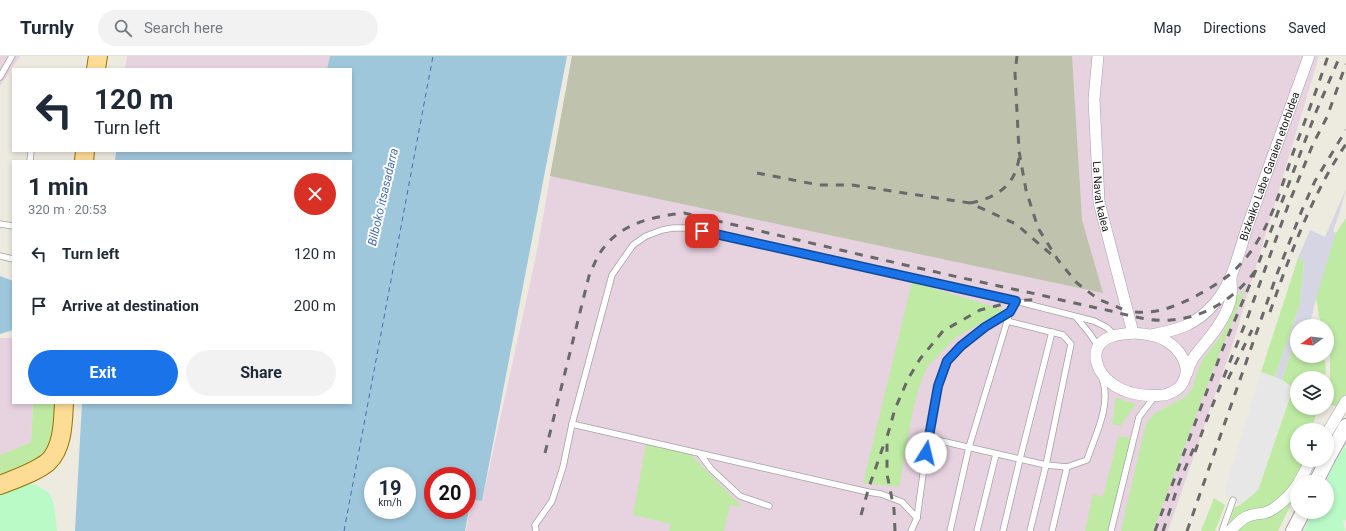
<!DOCTYPE html>
<html lang="en">
<head>
<meta charset="utf-8">
<style>
  body { margin:0; font-family:Roboto,sans-serif; background:#f2f2f3; color:#1f2937; height:100vh; display:flex; flex-direction:column; font-size:15px; white-space:nowrap }
  * { box-sizing:border-box; margin:0 }
  p { font-size:13px; color:#747a83 }
  .icon { flex:none; width:22px; height:22px; fill:none; stroke:currentColor; stroke-width:2; stroke-linecap:round; stroke-linejoin:round }
  .map { position:relative; flex:1; overflow:hidden }
  .details { position:absolute; left:12px; top:104px; width:340px; height:244px; display:flex; flex-direction:column; background:#fff; border-radius:0px; box-shadow:0 2px 6px #0003 }
  .details>* { flex:none }
  .guide { position:absolute; left:12px; top:12px; width:340px; height:84px; border-radius:0px; box-shadow:0 2px 6px #0003; background:#fff; color:#1f2937; overflow:hidden }
  .needle { width:26px; rotate:255deg }
  .tools { position:absolute; left:1290px; top:263px; display:grid; gap:8px }
  .tools a { display:grid; place-items:center; width:44px; height:44px; border-radius:50%; background:#fff; box-shadow:0 2px 6px #0003; font-size:20px }
  .speed { position:absolute; left:364px; top:411px; display:flex; gap:8px; font-size:20px; font-weight:700; text-align:center }
  .speed>* { display:grid; place-content:center; width:52px; height:52px; border-radius:50%; background:#fff; box-shadow:0 2px 6px #0003; line-height:1 }
  .speed small { font-size:10px; font-weight:400 }
  .speed .limit { border:6px solid #d22; background:#fff; color:#111 }
  .pin { position:absolute; display:grid; place-items:center; width:34px; height:34px; color:#fff; margin:-17px; border-radius:8px; box-shadow:0 2px 6px #0006 }
  .me { position:absolute; width:44px; margin:-22px; rotate:9deg; stroke-linejoin:round; filter:drop-shadow(0 0 3px #0008) }
  .turn { display:flex; align-items:center; gap:14px; height:84px; padding:0 16px; font-size:18px }
  .turn .icon { width:52px; height:52px; stroke-width:2.5 }
  .turn b { display:block; font-size:28px; line-height:34px }
  .round { display:grid; place-items:center; flex:none; width:42px; height:42px; border-radius:21px; background:#f2f2f3 }
  .summary { display:flex; align-items:center; justify-content:space-between; height:68px; padding:0 16px }
  h1 { font-size:24px; font-weight:700; line-height:30px }
  .action { display:flex; gap:8px; margin-top:auto; padding:8px 16px }
  .action a { flex:1; height:46px; border-radius:24px; background:#1a73e8; color:#fff; font-size:16px; font-weight:700; line-height:46px; text-align:center }
  .action a+a { background:#f2f2f3; color:#1f2937 }
  ul { padding:0; list-style:none }
  li { display:flex; align-items:center; gap:12px; height:52px; padding:0 16px }
  li div { flex:1 }
  li b { display:block; font-size:15px }
  li em { font-style:normal }
  header { display:flex; align-items:center; gap:24px; box-sizing:border-box; height:56px; padding:0 20px; background:#fff; border-bottom:1px solid #e0e1e3 }
  header strong { font-size:19px }
  nav { display:flex; gap:22px; margin-inline-start:auto; font-size:14px }
  .search { width:280px; height:36px; background:#f2f2f3; display:flex; align-items:center; gap:10px; box-sizing:border-box; padding:0 14px; border-radius:22px; color:#747a83; font-size:15px }
  .map>svg:first-child { display:block }
</style>
</head>
<body>
<header>
<strong>Turnly</strong>
<div class="search"><svg class="icon" aria-label="search" viewBox="0 0 24 24"><circle cx="10" cy="10" r="6"/><path d="M15 15l6 6"/></svg>Search here</div>
<nav><a>Map</a><a>Directions</a><a>Saved</a></nav>
</header>
<div class="map">
<svg width="1346" height="475" viewBox="0 0 1346 475">
  <rect width="100%" height="100%" fill="#edeae0"/>
  <!-- industrial -->
  <g fill="#e7d2e0">
    <path d="M0,0H20L0,30Z"/>
    <path d="M127,0H330L327,13H125Z"/>
    <path d="M572,0H1319L1233,287L1168,475H466L472,443L482,445L536,200Z"/>
    <path d="M0,282H13V347H33L31,386L0,399Z"/>
  </g>
  <!-- construction -->
  <path fill="#bfc2ac" d="M572,0H1072L1082,164L1103,237L550,120Z"/>
  <!-- grass -->
  <g fill="#beeaa4">
    <path d="M1346,162V338L1338,351L1327,348V335L1330,323V296L1327,287V270H1321L1316,243L1324,210L1336,177Z"/>
    <path d="M1298,202L1304,205L1300,248L1275,321L1261,316Z"/>
    <path d="M912,226L1005,254L956,281L927,311L919,331L913,354L899,431L863,427Z"/>
    <path d="M1246,232L1217,303L1153,475H1121L1143,380L1147,366L1155,357L1187,340L1193,330L1198,314L1203,303L1223,277L1238,239Z"/>
    <path d="M1294,287L1297,288V300H1324L1326,315L1325,322H1297V352H1318L1311,374H1297V404H1308L1293,430L1276,447L1228,471L1234,452L1240,449L1258,434L1293,332L1282,324Z"/>
    <path d="M1116,341L1125,345L1136,348L1122,367L1119,380L1131,382L1108,475H1085L1093,438L1103,441L1121,370L1112,368Z"/>
    <path d="M33,347H57L56,372L47,391L35,405L0,420V399L31,386Z"/>
    <path d="M646,388L687,395L742,451L730,449L724,475H669L671,468L633,459Z"/>
    <path d="M1295,440L1278,475H1235L1238,470Z"/>
    <path d="M1214,442L1225,449L1215,475H1201Z"/>
  </g>
  <!-- park -->
  <g fill="#bafac7">
    <path d="M1346,389V464L1343,465L1345,475H1304L1312,456H1327V426H1326L1331,413Z"/>
    <path d="M35,428L49,437L54,448L57,475H0V438L19,429Z"/>
  </g>
  <!-- parking -->
  <path fill="#e7e7e7" d="M1261,316L1282,324L1293,332L1258,434L1240,449L1226,440L1225,434Z"/>
  <!-- plaza -->
  <path fill="#d6d5e3" d="M1346,133L1340,155L1333,175L1336,177L1316,243L1311,263L1309,270H1297V288L1294,287L1282,324L1275,321L1300,248L1304,205L1298,202L1310,174L1325,181Z"/>
  <!-- water -->
  <g fill="#9fc7dc" fill-rule="evenodd">
    <path d="M330,0H567L482,445L471,443L465,475H75L82,347H351V105H115L116,95H351V13H327ZM373,420H407V454H373ZM433,420H467V454H433Z"/>
    <path d="M0,220L13,225V274L0,278Z"/>
  </g>
  <g fill="none" stroke-linecap="round" stroke-linejoin="round">
    <!-- ferry -->
    <path stroke="#476eac" stroke-width="1" stroke-dasharray="5 4" stroke-linecap="butt" d="M344,475L433,0"/>
    <defs>
      <g id="service">
        <path d="M0,21L12,0"/>
        <path d="M30,105L31,95"/>
        <path d="M0,168L13,170"/>
        <path d="M0,200L13,203"/>
        <path d="M1076,261L1090,278L1098,290"/>
        <path d="M1007,265L1063,279L1071,288L1046,409L1030,475"/>
        <path d="M572,368L868,436L881,438L902,446L917,462"/>
        <path d="M928,382L938,330L947,305L961,291L985,271L1010,256"/>
        <path d="M700,398L711,413L740,440L769,450"/>
        <path d="M536,475L535,469L552,445L563,411L572,368L612,219L633,189L646,180L662,174L673,172H684L703,175L988,238L1094,265L1106,271L1115,279"/>
        <path d="M911,475L917,462L928,382L1046,409L1067,411L1087,404C1095,379 1112,349 1102,322"/>
        <path d="M950,475L969,391L1010,256L1016,245"/>
        <path d="M977,475L996,398"/>
        <path d="M1003,475L1020,403L1052,276"/>
        <path d="M1052,475L1067,411"/>
        <path d="M1111,475L1139,361L1155,340"/>
        <path d="M1222,475L1233,444"/>
      </g>
      <g id="minor">
        <path id="s1" d="M1098,0L1094,43L1099,146L1133,277"/>
        <path d="M1133,277C1144,278 1158,279 1168,286C1180,294 1191,310 1184,324C1181,330 1180,332 1174,335C1170,337 1167,339 1163,339C1145,341 1124,338 1110,326C1097,316 1088,294 1106,283C1114,278 1124,278 1133,277Z"/>
        <path id="s2" d="M1151,279C1178,274 1196,269 1215,247C1234,225 1239,194 1249,166C1269,111 1289,55 1309,0"/>
        <path d="M1187,317C1191,302 1197,297 1206,286C1216,274 1229,256 1231,240C1232,234 1231,227 1231,221"/>
        <path d="M1327,377L1346,345"/>
        <path d="M1299,426L1311,404"/>
        <path d="M1230,475C1235,470 1240,464 1246,461C1252,458 1258,458 1264,457C1276,454 1291,439 1297,429"/>
      </g>
      <g id="tertiary">
        <path d="M1327,404L1346,370"/>
        <path d="M1316,426L1327,404"/>
        <path d="M1293,475L1303,456"/>
      </g>
      <g id="primary">
        <path d="M96,13L98,0"/>
        <path d="M84,105L85,95"/>
        <path d="M0,429C15,423 36,416 48,406C63,392 63,366 64,347"/>
      </g>
    </defs>
    <!-- service casing -->
    <use href="#service" stroke="#a2a2a2" stroke-width="7"/>
    <!-- minor casing -->
    <use href="#minor" stroke="#a2a2a2" stroke-width="12"/>
    <!-- tertiary casing -->
    <use href="#tertiary" stroke="#a2a2a2" stroke-width="16"/>
    <!-- primary casing -->
    <use href="#primary" stroke="#927300" stroke-width="20"/>
    <!-- service -->
    <use href="#service" stroke="#fff" stroke-width="5.5"/>
    <!-- minor -->
    <use href="#minor" stroke="#fff" stroke-width="11"/>
    <!-- tertiary -->
    <use href="#tertiary" stroke="#fff" stroke-width="14"/>
    <!-- primary -->
    <use href="#primary" stroke="#fddc95" stroke-width="18"/>
    <!-- rail -->
    <g stroke="#696969" stroke-width="3" stroke-dasharray="8 8" stroke-linecap="butt">
      <path d="M1017,0L1015,17L1019,95L1026,134L1038,172L1058,204L1077,227L1098,243L1122,253"/>
      <path d="M757,117L819,129H852L970,147L1016,168L1052,199"/>
      <path d="M970,147C996,142 1015,130 1019,102"/>
      <path d="M1135,256C1158,258 1176,250 1196,240C1207,234 1219,227 1229,219C1266,188 1278,141 1293,97C1305,65 1317,33 1328,0"/>
      <path d="M1270,256C1290,199 1312,138 1346,88"/>
      <path d="M1228,323L1252,274"/>
      <path d="M1195,396L1205,368L1247,263L1289,147L1313,88L1327,61L1346,8"/>
      <path d="M545,397L589,220C592,213 595,206 598,200C617,168 650,161 684,157C803,185 922,214 1041,239C1064,245 1088,250 1111,255C1131,260 1151,266 1171,264C1207,261 1235,242 1256,214"/>
      <path d="M861,459L869,431L884,388"/>
      <path d="M895,475L894,453L887,418V381L895,353L908,323L920,303L943,275L980,254L1016,245L1040,243"/>
      <path d="M1155,475L1223,292L1256,214L1316,56L1340,0"/>
      <path d="M1163,475L1179,427L1195,389"/>
      <path d="M1187,475L1277,218L1302,154L1315,125L1346,74"/>
    </g>
  </g>
  <g fill="none" stroke-linecap="round" stroke-linejoin="round">
    <defs>
      <path id="route" d="M702,175L1016,245L1010,256L985,271L961,290L947,305L938,330L926,397"/>
    </defs>
    <!-- route casing -->
    <use href="#route" stroke="#114b97" stroke-width="10"/>
    <!-- route -->
    <use href="#route" stroke="#1a73e8" stroke-width="7"/>
  </g>
  <g text-anchor="middle" stroke-width="4" stroke-linejoin="round" paint-order="stroke">
    <!-- street labels -->
    <g font-size="11" fill="#1b1b1b" stroke="#fff">
      <text dy="4" stroke="none"><textPath href="#s2" startOffset="221">Bizkaiko Labe Garaien etorbidea</textPath></text>
      <text dy="4" stroke="none"><textPath href="#s1" startOffset="141">La Naval kalea</textPath></text>
    </g>
    <!-- water labels -->
    <g font-size="12" font-style="italic" fill="#476eac" stroke="#fff">
      <text transform="translate(383 141) rotate(-77)" y="4">Bilboko itsasadarra</text>
    </g>
  </g>
</svg>
<div class="tools">
<a><svg class="needle" viewBox="-14 -14 28 28"><path d="M0-13l5 13h-10z" fill="#e53935"/><path d="M0 13l5-13h-10z" fill="#747a83"/></svg></a>
<a><svg class="icon" aria-label="layers" viewBox="0 0 24 24"><path d="M12 4l9 5-9 5-9-5zM3 14l9 5 9-5"/></svg></a>
<a>+</a>
<a>−</a>
</div>
<div class="speed"><div>19<small>km/h</small></div><div class="limit">20</div></div>
<div class="pin" style="left:702px;top:175px;background:#d93025"><svg class="icon" aria-label="arrive" viewBox="0 0 24 24"><path d="M6 21V4h12l-3 4 3 4H6"/></svg></div>
<svg class="me" style="left:926px;top:397px" viewBox="-20 -20 40 40"><circle r="19" fill="#fff"/><path d="M0-13L10 11 0 6-10 11z" fill="#1a73e8"/></svg>
<div class="guide">
<div class="turn"><svg class="icon" aria-label="left" viewBox="0 0 24 24"><path d="M17 20v-9H6M10 6l-5 5 5 5"/></svg><div><b>120 m</b>Turn left</div></div>
</div>
<section class="details">
<div class="summary"><div><h1>1 min</h1><p>320 m · 20:53</p></div><a class="round" style="background:#d93025;color:#fff"><svg class="icon" aria-label="close" viewBox="0 0 24 24"><path d="M6 6l12 12M18 6L6 18"/></svg></a></div>
<ul>
<li><svg class="icon" aria-label="left" viewBox="0 0 24 24"><path d="M17 20v-9H6M10 6l-5 5 5 5"/></svg><div><b>Turn left</b></div><em>120 m</em></li>
<li><svg class="icon" aria-label="arrive" viewBox="0 0 24 24"><path d="M6 21V4h12l-3 4 3 4H6"/></svg><div><b>Arrive at destination</b></div><em>200 m</em></li>
</ul>
<div class="action"><a>Exit</a><a>Share</a></div>
</section>
</div>
</body>
</html>
